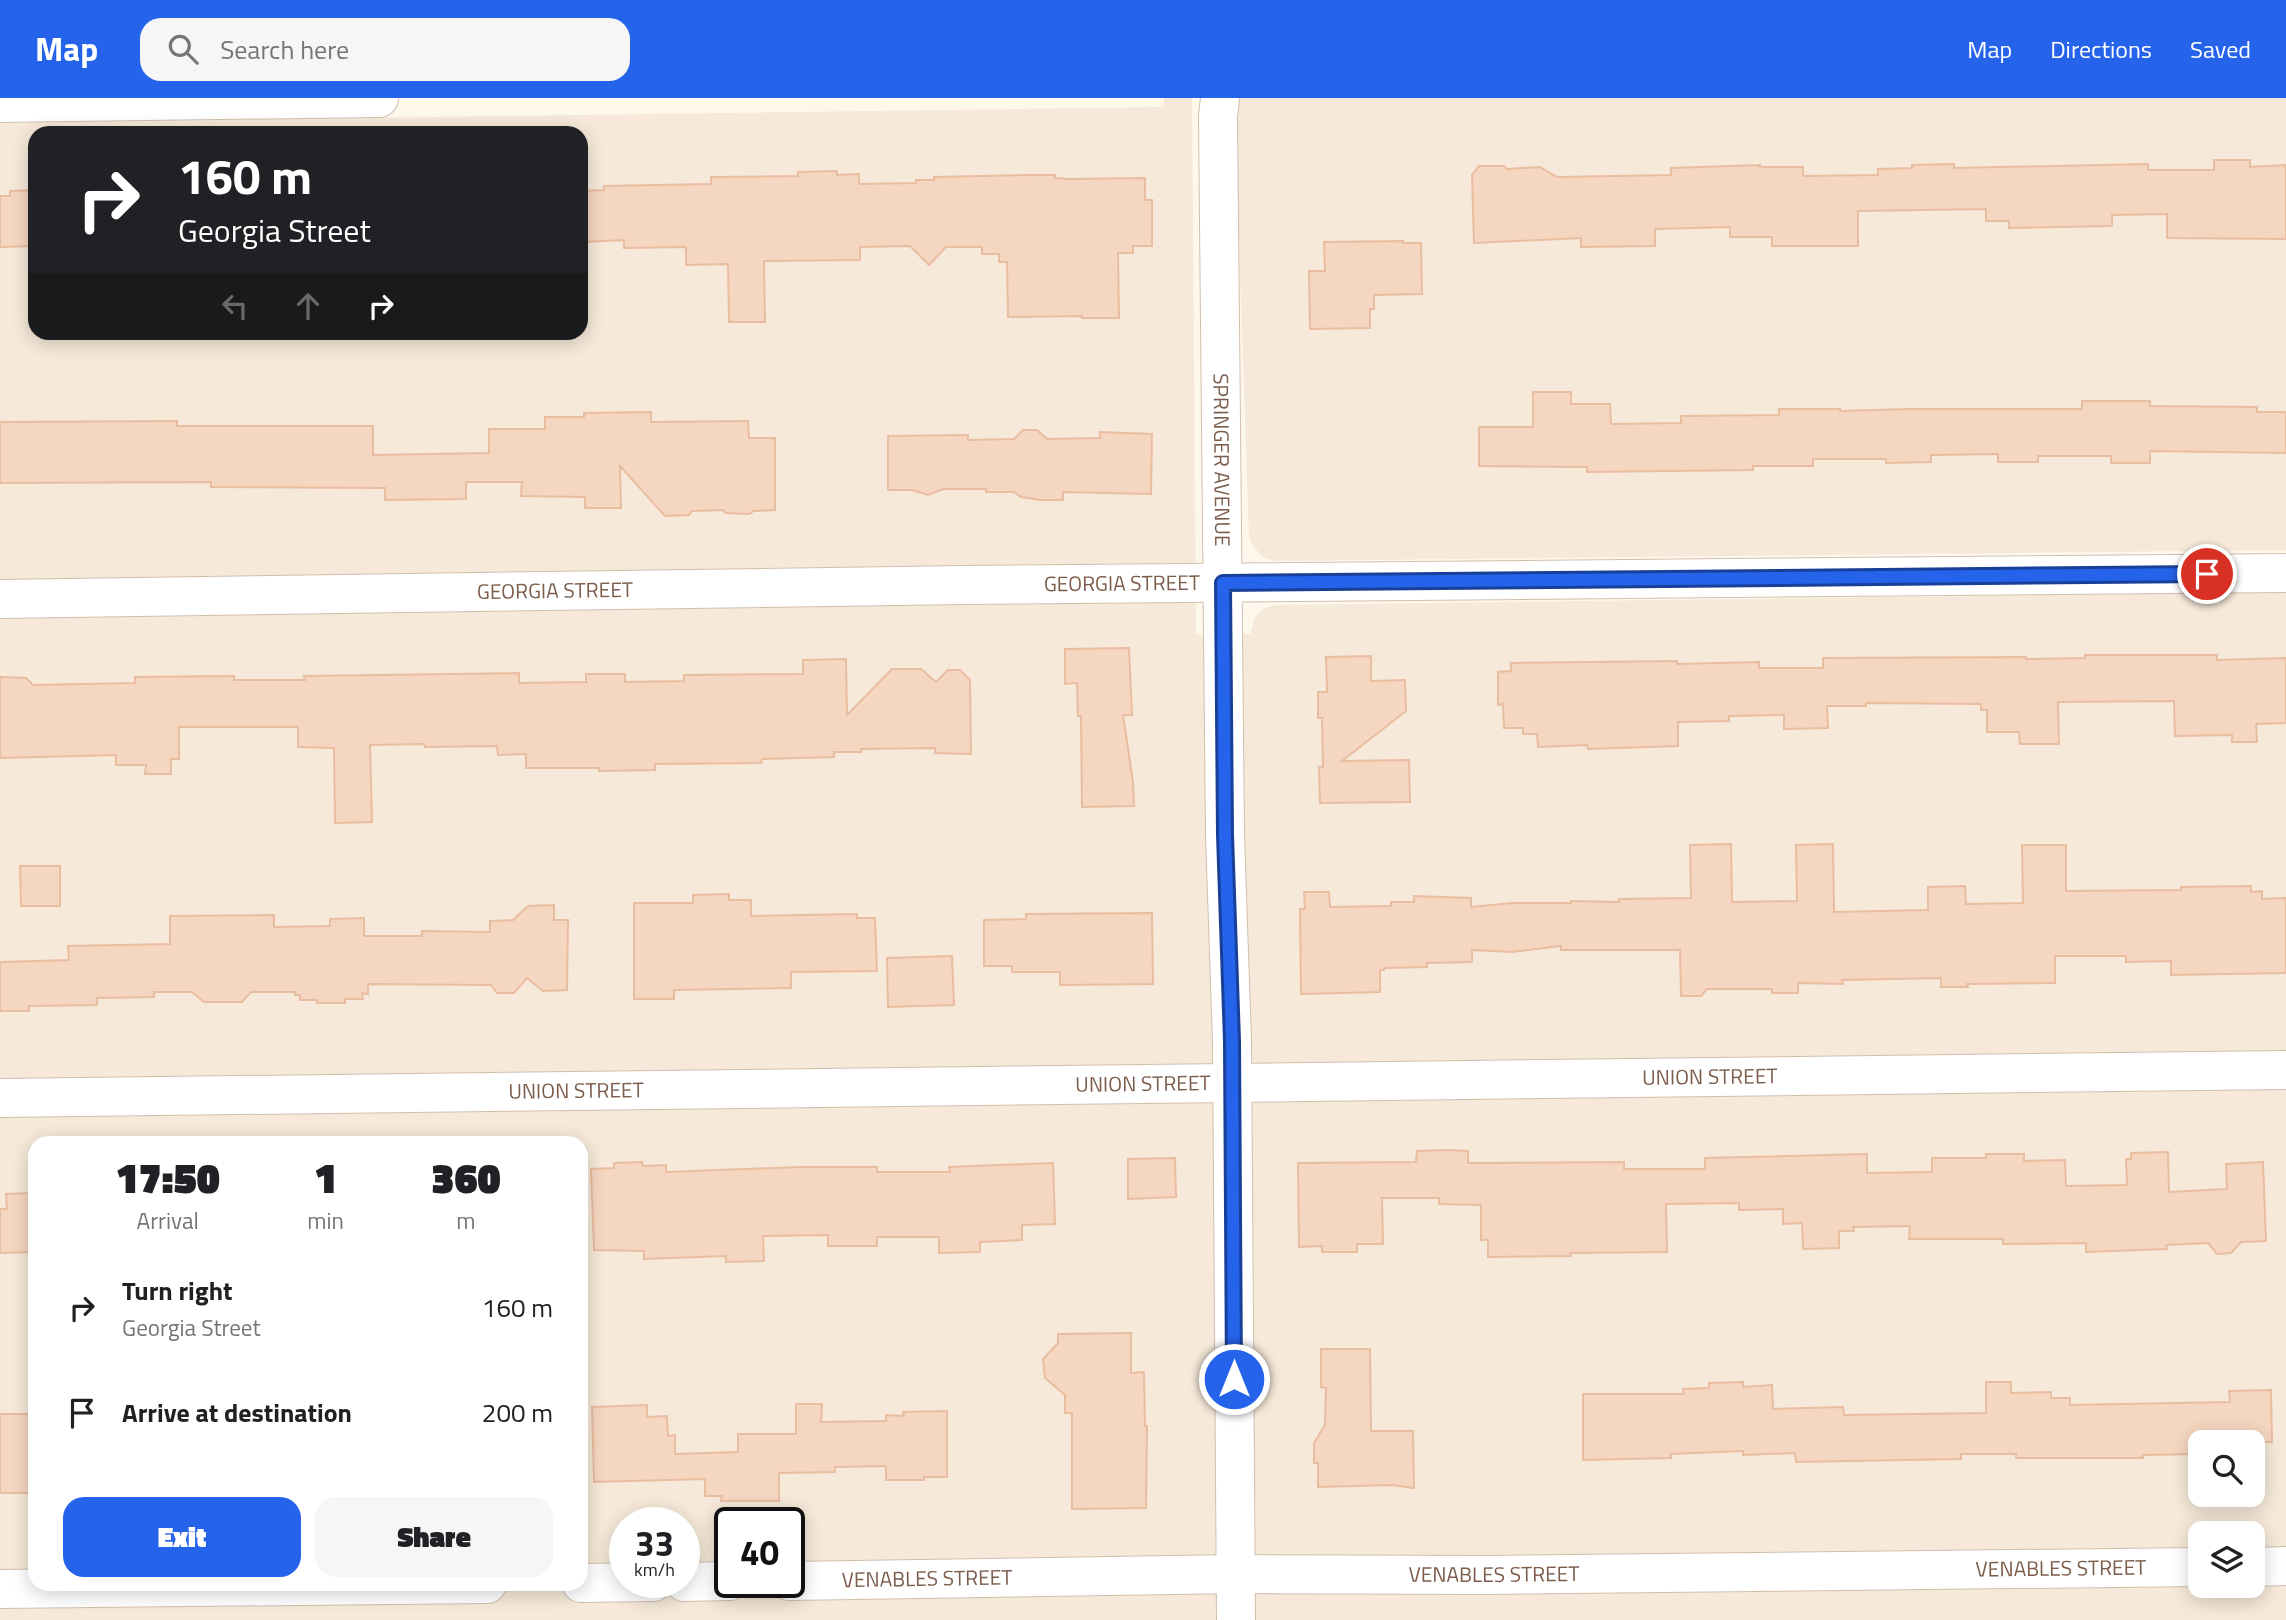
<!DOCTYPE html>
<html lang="en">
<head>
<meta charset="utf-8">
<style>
  body { margin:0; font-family:"Titillium Web",sans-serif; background:#f6f6f6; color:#202124; height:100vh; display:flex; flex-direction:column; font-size:26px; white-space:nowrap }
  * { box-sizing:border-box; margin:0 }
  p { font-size:23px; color:#757577 }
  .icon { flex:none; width:38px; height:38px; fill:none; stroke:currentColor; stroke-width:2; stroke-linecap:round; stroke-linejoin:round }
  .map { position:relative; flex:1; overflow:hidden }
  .drawer { position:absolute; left:28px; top:1038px; width:560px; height:455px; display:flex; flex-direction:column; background:#fff; border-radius:21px; box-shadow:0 4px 18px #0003 }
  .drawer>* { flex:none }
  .banner { position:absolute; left:28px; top:28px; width:560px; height:214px; border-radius:21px; box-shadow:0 4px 18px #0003; background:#202124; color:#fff; overflow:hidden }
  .fabs { position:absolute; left:2188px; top:1332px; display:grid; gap:14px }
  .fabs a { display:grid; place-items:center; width:77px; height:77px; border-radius:14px; background:#fff; box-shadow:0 4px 18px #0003; font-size:35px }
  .speed { position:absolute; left:609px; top:1409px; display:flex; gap:14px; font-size:35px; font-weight:700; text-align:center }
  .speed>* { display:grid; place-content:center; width:91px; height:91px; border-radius:50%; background:#fff; box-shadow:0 4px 18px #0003; line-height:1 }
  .speed small { font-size:18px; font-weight:400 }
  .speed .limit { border:4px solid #111; border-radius:10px; background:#fff; color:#111 }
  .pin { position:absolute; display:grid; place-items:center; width:60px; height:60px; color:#fff; margin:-30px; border:4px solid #fff; border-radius:50%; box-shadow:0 2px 7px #0007 }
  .me { position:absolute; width:77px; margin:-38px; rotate:0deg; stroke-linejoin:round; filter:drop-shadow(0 0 5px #0008) }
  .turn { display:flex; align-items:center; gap:24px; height:147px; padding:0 35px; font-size:32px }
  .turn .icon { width:91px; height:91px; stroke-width:2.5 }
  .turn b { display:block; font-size:49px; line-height:60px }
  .lanes { display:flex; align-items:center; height:66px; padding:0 35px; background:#0003; justify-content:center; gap:35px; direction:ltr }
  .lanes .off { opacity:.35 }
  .eta { display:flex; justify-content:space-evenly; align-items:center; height:119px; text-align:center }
  .eta b { font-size:42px; font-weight:800; line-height:49px }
  .action { display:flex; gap:14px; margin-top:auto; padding:14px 35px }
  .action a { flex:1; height:80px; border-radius:21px; background:#2563eb; color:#fff; font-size:28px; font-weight:800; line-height:80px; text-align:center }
  .action a+a { background:#f6f6f6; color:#202124 }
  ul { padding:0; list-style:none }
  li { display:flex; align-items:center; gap:21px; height:105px; padding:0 35px }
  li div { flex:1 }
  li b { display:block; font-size:26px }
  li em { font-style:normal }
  header { display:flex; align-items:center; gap:42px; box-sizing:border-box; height:98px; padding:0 35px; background:#2563eb; color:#fff }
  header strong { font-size:33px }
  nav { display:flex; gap:38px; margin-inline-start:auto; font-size:24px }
  .search { width:490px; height:63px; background:#f6f6f6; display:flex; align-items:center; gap:18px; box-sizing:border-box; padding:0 24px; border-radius:21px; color:#757577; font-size:26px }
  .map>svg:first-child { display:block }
</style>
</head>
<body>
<header>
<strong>Map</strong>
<div class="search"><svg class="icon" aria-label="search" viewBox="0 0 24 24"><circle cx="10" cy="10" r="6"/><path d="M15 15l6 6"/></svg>Search here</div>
<nav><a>Map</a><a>Directions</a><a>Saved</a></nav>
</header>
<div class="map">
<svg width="2286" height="1522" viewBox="0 0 2286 1522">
  <rect width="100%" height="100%" fill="#fef7eb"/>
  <!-- residential -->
  <g fill="#f6e9d9" fill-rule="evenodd">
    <path d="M1164,0H1192L1196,537L1250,536L1255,519L1263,511L1276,507L2286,494V1522H0V25L1163,9ZM35,35H581V234H35ZM35,1045H581V1486H35ZM2200,1344H2252V1396H2200ZM625,1424H684V1484H625ZM730,1424H789V1484H730ZM2200,1435H2252V1488H2200Z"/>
    <path d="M1238,0H2286V452L1275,463L1264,460L1252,447L1249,438L1235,33Z"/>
  </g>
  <!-- building -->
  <g fill="#f5d6c0" stroke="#e9bda0" stroke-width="2">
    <path d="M2214,62H2250V69L2286,67V141L2167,140V116L2112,117V128L2009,130V123H1986V111L1858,113V148H1772V139H1730V129L1655,131V148L1581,149V140L1474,145L1472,77L1479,68H1504L1507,71L1540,69L1557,79L1671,77V70L1760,67V69H1803V78L1878,77V71L1912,70V67L1954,66V70L2148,66V72H2214Z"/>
    <path d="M837,73V77L859,76V86L916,85V82H934V79L1032,77H1055V80L1069,81L1145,80V102H1152V148H1133V155H1118L1119,220H1082V218L1008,219L1007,164H999V156H982V149H946L929,167L910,148L860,149V162L764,163L765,224H729L728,166L686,167V149L624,150V142L585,144L584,93L604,92V88L711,86V79L798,78V74Z"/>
    <path d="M35,92V148L0,149V98H10V93Z"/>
    <path d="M1403,143V145H1421L1422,196L1374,197V211H1370V230L1310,231L1309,173H1325L1324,144Z"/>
    <path d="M1533,294H1571V306H1610L1611,326L1681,325V318L1779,317V311H1840V313L1910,311H2082V303H2150V308L2257,309V314H2286V355L2150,353V365H2111V358H2038V364H1998V356L1931,357V364L1886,365V361H1813V368H1753V372L1587,374V369L1479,368V329H1533Z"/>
    <path d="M651,314V324L748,323L749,340H775V412L753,413L750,416L726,415L723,412L692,413L689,417L665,418L620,368L621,410H585V399L521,398L522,384H466V401L385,402V390L211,389V384L0,385V324L177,323V328H373V357L489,355V331H545V319H584V315Z"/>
    <path d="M1023,332H1037L1047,341L1100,340V334L1152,336L1151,396L1063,394V402H1040L1021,399L1014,394H986V391H943L928,397L912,392H888V338L968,337V342L1014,341Z"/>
    <path d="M1129,550L1132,617H1123L1133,684L1134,708L1082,709L1081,618H1078L1077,585L1065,586V551Z"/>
    <path d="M2085,557H2217V562L2286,560V625L2256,626L2257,644H2232V637L2175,638L2174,603L2058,604L2059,646H2020L2019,634H1987V612H1981V606L1866,605V608H1827L1828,630L1784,631V617L1729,618V623L1678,624V648L1588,651L1587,647L1538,649L1537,636H1523V630H1504L1503,606L1498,607V574L1511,573V565L1677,563V566L1759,564V570H1823V560L2026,559V561L2085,560Z"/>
    <path d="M1371,558V583L1405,582L1406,613L1342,663L1409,662L1410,704L1320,705L1319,669H1323L1322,620H1318V594H1327L1326,559Z"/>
    <path d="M846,561L847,617L892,571H921L936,584L948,572H960L970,582L971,656L935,655V650L861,651V654H834V659L762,661L761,665L655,666V672L599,673V670H526V656L498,657L497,648L425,649L424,646L370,647L372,724L335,725L334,650L298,649V629H179V661H171V676H145L146,667H116V657L0,660V579L26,580L33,587L135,585V579L234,578V582H305L304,578L519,575V585L586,584V576H625V584L684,583V577L803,576V562Z"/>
    <path d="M1731,746L1732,804L1797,803L1796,747L1833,746L1834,814L1928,812V789L1965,788L1966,806L2023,805L2022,747H2066V793L2181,792V789L2251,788V794L2262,793V801L2286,800V875L2171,877V863L2126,864V858H2055V885L1967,886L1968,889H1941V880L1842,882L1843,886L1798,885V895H1772V891H1707L1701,898H1681L1680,852H1561V848L1512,854L1472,852V864L1427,865V869L1384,870V872H1380V894L1301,896L1300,811H1305L1304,794H1329L1330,809L1391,808V804H1414V798L1471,800V809L1512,805H1571V803L1619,804V801L1691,800L1690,747Z"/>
    <path d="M20,768H60V808H21Z"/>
    <path d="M729,796V802H751V818L857,816V820H875L877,873L791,874V890L674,892V901H634V805H693V797Z"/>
    <path d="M554,807V822H568L567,892L543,893L527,880L514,895H497L491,887L368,886V896L362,895L363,901H345V905H317V902H300V897H295V894H251L242,904H204L192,894H154V899L97,900V907L29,908V913H0V864L69,862L68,848L170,846V818L274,817V829L330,828V821L364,820V838H422V833L490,834V823L513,822L528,808Z"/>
    <path d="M1152,815L1153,886L1060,887V874H1012V868H984V822L1026,821V816Z"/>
    <path d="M952,858L954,907L888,909L887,860Z"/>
    <path d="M1450,1052L1468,1053V1065L1624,1064V1071H1705V1060L1867,1056V1075L1932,1074V1060H1986V1056H2024V1063L2065,1062L2066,1088L2127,1087L2126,1061H2131V1055L2168,1054L2169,1094L2227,1091L2226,1066L2263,1064L2266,1143L2241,1144L2231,1155L2217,1156L2208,1145L2166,1147L2167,1151L2086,1154V1145L2003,1146V1141H1909L1910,1128L1853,1129L1854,1133H1839V1150L1803,1151L1802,1125L1783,1126V1111L1739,1112V1105L1666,1106L1667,1154L1570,1155L1571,1158L1488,1159V1142H1481V1107L1439,1106V1100H1382L1383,1146H1357V1154H1322V1148L1299,1149L1298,1065L1416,1064L1417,1053Z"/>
    <path d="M1175,1060L1176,1099L1128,1101V1061Z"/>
    <path d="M642,1064L643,1068L666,1067V1074L801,1069H877V1074H950L949,1069L1053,1065L1055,1126L1022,1127V1142L980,1144V1154L939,1155V1139H877V1148H828V1137L763,1138L764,1163L726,1164V1158L644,1161V1153L594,1152L591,1071L614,1070V1065Z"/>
    <path d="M35,1095V1154L0,1155V1111H7L6,1096Z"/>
    <path d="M1131,1235V1275L1144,1274L1145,1328H1147L1146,1410L1072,1411V1315H1065V1297L1045,1280L1043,1261L1058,1245V1236Z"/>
    <path d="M1321,1251H1370L1371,1333H1413L1414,1390L1392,1387L1318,1389V1365H1314V1345L1325,1327L1326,1290L1321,1289Z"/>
    <path d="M1743,1284V1289L1772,1287L1773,1311L1843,1309L1844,1317L1986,1315V1284H2011V1295L2051,1294V1300H2070V1307L2230,1304L2229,1293L2271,1292L2272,1344H2200V1356L2143,1357V1360H2016V1356H1961V1361L1796,1364L1795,1355L1743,1357V1353L1671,1356V1360L1583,1362V1296H1684L1683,1291L1709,1290V1285Z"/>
    <path d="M796,1306H822L821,1324L886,1323V1317L904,1318L903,1314L947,1313V1379H924V1382H886V1368L835,1369V1374L779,1375V1403H721L722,1398H705V1381L594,1384L592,1309L647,1307V1319L667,1318L668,1338L675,1337V1356L738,1354V1336H796Z"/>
    <rect x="0" y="1316" width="35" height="79"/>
  </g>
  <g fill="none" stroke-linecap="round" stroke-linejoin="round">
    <defs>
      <g id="minor">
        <path d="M0,5L379,0"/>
        <path id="s1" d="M0,501L964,487L2286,475"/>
        <path id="s2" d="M0,1000L2286,972"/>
        <path d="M2252,1469L2286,1468"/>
        <path id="s3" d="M789,1483L1236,1476L1487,1477L2200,1469"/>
        <path d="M684,1484L730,1483"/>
        <path d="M581,1485L653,1484"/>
        <path d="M0,1491L487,1486"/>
      </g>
      <g id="tertiary">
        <path id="s4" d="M1220,0L1218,19L1225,738L1232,943L1236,1522"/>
      </g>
    </defs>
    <!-- minor casing -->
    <use href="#minor" stroke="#d2bfae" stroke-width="40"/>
    <!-- tertiary casing -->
    <use href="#tertiary" stroke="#d2bfae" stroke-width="40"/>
    <!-- minor -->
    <use href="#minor" stroke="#fff" stroke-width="38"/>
    <!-- tertiary -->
    <use href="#tertiary" stroke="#fff" stroke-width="38"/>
  </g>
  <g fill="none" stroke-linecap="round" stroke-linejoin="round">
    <defs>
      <path id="route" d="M1234,1281L1232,943L1225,737L1223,485L2207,476"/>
    </defs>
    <!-- route casing -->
    <use href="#route" stroke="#184099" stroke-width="18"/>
    <!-- route -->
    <use href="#route" stroke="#2563eb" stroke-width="12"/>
  </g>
  <g text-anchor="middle" stroke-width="7" stroke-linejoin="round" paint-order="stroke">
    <!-- street labels -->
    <g font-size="21" fill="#7c5d4b" stroke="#fffaf3">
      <text dy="7" stroke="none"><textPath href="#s4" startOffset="362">SPRINGER AVENUE</textPath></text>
      <text dy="7" stroke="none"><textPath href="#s1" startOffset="1122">GEORGIA STREET</textPath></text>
      <text dy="7" stroke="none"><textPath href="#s1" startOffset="555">GEORGIA STREET</textPath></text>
      <text dy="7" stroke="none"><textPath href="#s2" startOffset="1710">UNION STREET</textPath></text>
      <text dy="7" stroke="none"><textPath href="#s2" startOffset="1143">UNION STREET</textPath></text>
      <text dy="7" stroke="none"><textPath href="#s2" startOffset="576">UNION STREET</textPath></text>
      <text dy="7" stroke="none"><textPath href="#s3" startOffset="1272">VENABLES STREET</textPath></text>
      <text dy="7" stroke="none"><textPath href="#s3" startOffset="705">VENABLES STREET</textPath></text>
      <text dy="7" stroke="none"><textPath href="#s3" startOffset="138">VENABLES STREET</textPath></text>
    </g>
  </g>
</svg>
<div class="fabs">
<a><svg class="icon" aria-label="search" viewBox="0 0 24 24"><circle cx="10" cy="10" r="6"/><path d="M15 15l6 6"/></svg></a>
<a><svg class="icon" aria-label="layers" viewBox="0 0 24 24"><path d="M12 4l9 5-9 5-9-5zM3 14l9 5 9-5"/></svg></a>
</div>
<div class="speed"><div>33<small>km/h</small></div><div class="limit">40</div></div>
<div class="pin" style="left:2207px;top:476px;background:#d93025"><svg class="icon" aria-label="arrive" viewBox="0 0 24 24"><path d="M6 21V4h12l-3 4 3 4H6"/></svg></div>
<svg class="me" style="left:1234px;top:1281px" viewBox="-20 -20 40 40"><circle r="17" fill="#2563eb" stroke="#fff" stroke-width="3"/><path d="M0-11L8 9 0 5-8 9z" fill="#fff"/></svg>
<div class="banner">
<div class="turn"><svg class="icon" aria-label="right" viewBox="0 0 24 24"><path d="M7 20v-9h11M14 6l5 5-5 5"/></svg><div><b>160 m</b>Georgia Street</div></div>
<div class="lanes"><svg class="icon off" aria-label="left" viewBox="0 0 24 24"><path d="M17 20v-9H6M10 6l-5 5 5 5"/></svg><svg class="icon off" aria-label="ahead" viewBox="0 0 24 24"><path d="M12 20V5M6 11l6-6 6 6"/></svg><svg class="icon" aria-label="right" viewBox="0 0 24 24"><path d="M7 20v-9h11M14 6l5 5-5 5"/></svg></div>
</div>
<section class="drawer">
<div class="eta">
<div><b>17:50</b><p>Arrival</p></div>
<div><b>1</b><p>min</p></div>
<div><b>360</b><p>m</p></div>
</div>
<ul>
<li><svg class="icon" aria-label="right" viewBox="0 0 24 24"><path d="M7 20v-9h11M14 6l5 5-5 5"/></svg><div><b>Turn right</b><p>Georgia Street</p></div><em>160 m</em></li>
<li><svg class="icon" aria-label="arrive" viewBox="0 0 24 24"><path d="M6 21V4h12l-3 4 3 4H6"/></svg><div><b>Arrive at destination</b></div><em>200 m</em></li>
</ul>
<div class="action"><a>Exit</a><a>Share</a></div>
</section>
</div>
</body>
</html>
